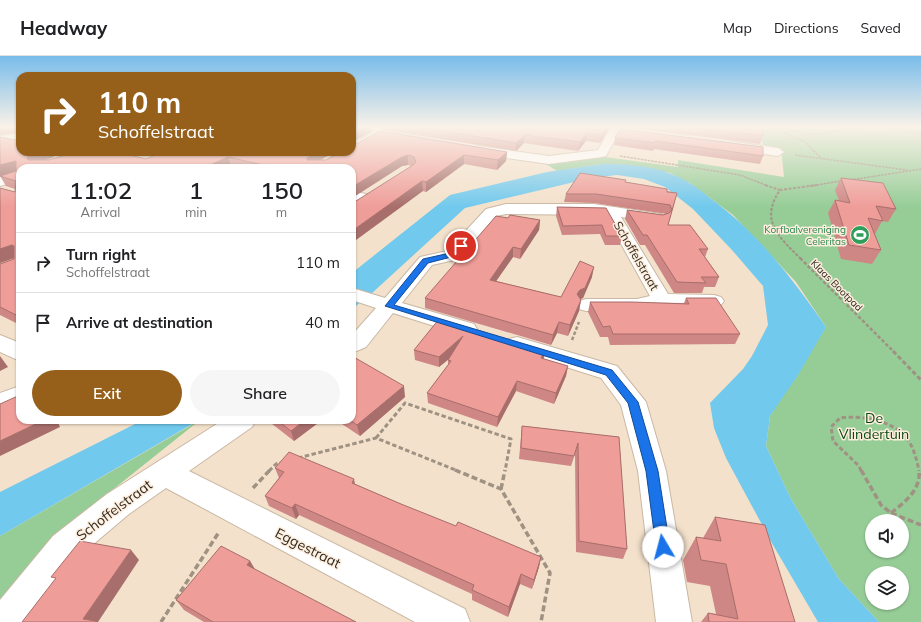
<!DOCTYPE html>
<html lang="en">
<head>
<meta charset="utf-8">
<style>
  body { margin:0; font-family:Mulish,sans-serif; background:#f6f6f6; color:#202124; height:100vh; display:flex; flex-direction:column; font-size:15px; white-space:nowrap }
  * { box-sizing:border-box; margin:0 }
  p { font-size:13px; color:#757577 }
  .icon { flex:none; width:22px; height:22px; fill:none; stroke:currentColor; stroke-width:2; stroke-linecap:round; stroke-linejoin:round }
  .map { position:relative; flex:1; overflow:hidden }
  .drawer { position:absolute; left:16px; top:108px; width:340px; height:260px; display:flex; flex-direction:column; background:#fff; border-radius:12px; box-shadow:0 1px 3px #0004 }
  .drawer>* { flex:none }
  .banner { position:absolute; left:16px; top:16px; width:340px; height:84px; border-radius:12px; box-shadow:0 1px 3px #0004; background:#97601a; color:#fff; overflow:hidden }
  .fabs { position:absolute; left:865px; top:458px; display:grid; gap:8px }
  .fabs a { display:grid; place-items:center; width:44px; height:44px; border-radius:50%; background:#fff; box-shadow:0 1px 3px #0004; font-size:20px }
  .pin { position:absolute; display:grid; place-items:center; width:34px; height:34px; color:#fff; margin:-17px; border:2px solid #fff; border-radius:50%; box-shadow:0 1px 4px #0007 }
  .me { position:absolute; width:44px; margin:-22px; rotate:352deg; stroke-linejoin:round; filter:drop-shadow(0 0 3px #0008) }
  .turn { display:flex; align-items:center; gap:14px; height:84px; padding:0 16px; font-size:18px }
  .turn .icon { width:52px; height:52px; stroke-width:2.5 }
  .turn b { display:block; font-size:28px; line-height:34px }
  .eta { display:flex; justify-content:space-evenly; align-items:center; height:68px; text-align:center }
  .eta b { font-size:24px; font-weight:600; line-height:28px }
  .button { display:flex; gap:8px; margin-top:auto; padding:8px 16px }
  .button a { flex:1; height:46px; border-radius:24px; background:#97601a; color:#fff; font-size:16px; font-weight:600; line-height:46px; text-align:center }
  .button a+a { background:#f6f6f6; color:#202124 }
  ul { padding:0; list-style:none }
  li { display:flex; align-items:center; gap:12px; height:60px; padding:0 16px; border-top:1px solid #e0e0e0 }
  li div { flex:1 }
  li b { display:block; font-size:15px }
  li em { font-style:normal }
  header { display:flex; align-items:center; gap:24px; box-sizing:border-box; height:56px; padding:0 20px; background:#fff; border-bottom:1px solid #e0e0e0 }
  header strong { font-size:19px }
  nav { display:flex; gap:22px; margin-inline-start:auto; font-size:14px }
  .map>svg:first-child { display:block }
</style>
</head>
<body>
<header>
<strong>Headway</strong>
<nav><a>Map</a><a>Directions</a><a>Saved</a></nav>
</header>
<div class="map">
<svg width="921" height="566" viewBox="0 0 921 566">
  <rect width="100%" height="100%" fill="#f3e1cb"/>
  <!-- green -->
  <g fill="#96cd97" fill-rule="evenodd">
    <path d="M739,71H921V566H879L839,523L791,443L766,390L770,360L826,271L796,226L733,159L690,127L670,117L617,108H602L557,115L543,106L591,99L678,111V104L784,121L781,92L763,90L761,74ZM872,465H902V495H872ZM872,517H902V547H872Z"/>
    <path d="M200,364L57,478L0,549V480Z"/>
  </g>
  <!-- water -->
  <g fill="#71c9ed">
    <path d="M602,108C624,108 651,109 671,118C686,123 698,132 710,142C757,176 793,223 826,271L798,319L770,360L766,390L791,443L839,523L879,566H818L773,489L726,402L714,372L710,347L743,313L752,300L768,269L763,230L732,194L693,153L665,131L644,123L617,119L591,122L465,152L371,238L352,253V217L450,139L547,116Z"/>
    <path d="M143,364H199L0,480V436Z"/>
  </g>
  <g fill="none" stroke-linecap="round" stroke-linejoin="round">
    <defs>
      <g id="street">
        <path d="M371,71H382L385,78L356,96H349H352V88L373,77Z"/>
        <path d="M611,71H622L606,100L602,101L549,108L478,98L472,94L478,90L549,100L598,94Z"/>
        <path d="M20,78V84L0,88V80Z"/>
        <path d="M733,86L778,92L784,96L778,100L729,93L727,90L729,87Z"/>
        <path d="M20,115V124L0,130V121Z"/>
        <path d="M352,135L370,139L372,142L370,145L365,146L352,143Z"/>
        <path d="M506,148H594L661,158L663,161L661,164L655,166L621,161L668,238L714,239L721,241L724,245L721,249L714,251L662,250L637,255H586L579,253L576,249L579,245L586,243H637L650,240L605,159L506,158L496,160L459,203L432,209L402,247L474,268L477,273L474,278L466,280L393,257L366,291L352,297V279L376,252L352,244V232L385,242L420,201L447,195L486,153Z"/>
        <path d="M0,279L20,287V305L0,296Z"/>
        <path d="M517,281L617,310L646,346L666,415L692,566H656L638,415L621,349L601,322L509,293L506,288L509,283Z"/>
        <path d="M20,330V350L0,357V337Z"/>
        <path d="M223,364H256L252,371L189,415L465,553L470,566H415L166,432L129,458L77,502L28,566H0V544L53,480L107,438Z"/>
      </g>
    </defs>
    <!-- street casing -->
    <use href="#street" stroke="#c9b8a4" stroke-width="2"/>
    <!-- path-far4 -->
    <g stroke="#9f9282" stroke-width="1.5" stroke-dasharray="2.5 1" stroke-linecap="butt">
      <path d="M771,71L805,86L821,102"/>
      <path d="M780,71L810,79L862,71"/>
      <path d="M888,71L921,78"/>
      <path d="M795,99L907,114"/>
      <path d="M620,100L740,119L768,130"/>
      <path d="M850,124L921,113"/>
      <path d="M810,130L841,125"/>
    </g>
    <!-- path-far3 -->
    <g stroke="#9f9282" stroke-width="2" stroke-dasharray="3 1.5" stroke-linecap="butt">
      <path d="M765,129L780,134"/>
      <path d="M801,203C779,181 759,165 780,134L817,129"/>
    </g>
    <!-- path-far2 -->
    <g stroke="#9f9282" stroke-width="2.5" stroke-dasharray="3.5 2" stroke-linecap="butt">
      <path d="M800,202L894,296"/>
      <path d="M572,284L579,266"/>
    </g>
    <!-- path-far1 -->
    <g stroke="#9f9282" stroke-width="3" stroke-dasharray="4.5 2.5" stroke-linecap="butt">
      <path d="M893,295L921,324"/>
      <path d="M376,382L405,347L511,383L505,415"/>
      <path d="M298,402L376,382L458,415"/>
      <path d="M269,415L276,408L283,406"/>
      <path d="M861,415L859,410L833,385L831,371L840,362C861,359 890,364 905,380C913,389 917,404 919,415"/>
    </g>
    <!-- path -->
    <g stroke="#9f9282" stroke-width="3.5" stroke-dasharray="6 3" stroke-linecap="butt">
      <path d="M455,414L501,433L550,517L541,566"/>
      <path d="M861,414L881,449L891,457"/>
      <path d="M253,432L270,414"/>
      <path d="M501,433L505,414"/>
      <path d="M891,457L921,469"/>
      <path d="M891,457C905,446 921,434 919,414"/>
      <path d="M161,566L219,476"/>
    </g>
    <!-- street -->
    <use href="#street" fill="#fff" fill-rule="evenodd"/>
  </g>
  <!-- wall -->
  <g fill="#ce8784">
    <path d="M383,71H610L600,87L586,85L578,95L524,87L516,95L384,74Z"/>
    <path d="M626,71H763V80L760,88Z"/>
    <path d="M620,73L763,100L760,108L654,93L653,95L614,89L615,82Z"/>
    <path d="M0,81L54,101L45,104L146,103L163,96L326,104L341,96H507L506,105L497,114L464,108L426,136L423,135L356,145L412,110L408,109L402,110L352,142V112H238L231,110L20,112V269L0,259V208L14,203V202L0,207V132L15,136V133L6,130L0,120L16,115L0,120Z"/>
    <path d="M841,122L896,153L888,166L882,165L875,178H874L881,194L872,208L841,203L828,157L835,144L839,145L835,134Z"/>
    <path d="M626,126L677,137L668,169L708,193L705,201L719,221L715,231H704L702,237H674L645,189H640L625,163L627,154L663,159L667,158L594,147L564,146L566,138Z"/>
    <path d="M557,151L606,152L622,180L620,189H605L600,178L562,179L556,160Z"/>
    <path d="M508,162L540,164L539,174L520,203L513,201L496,225L561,241L592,221L583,242L580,243L581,244L579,255L568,280L557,277L551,289L425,252V242Z"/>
    <path d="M686,242L740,278L735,288L610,289L608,281H600L588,256L590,246L684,247Z"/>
    <path d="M414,294L545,295L544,303L568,310L566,320L554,348L516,335L497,371L428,347L427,337L448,309V304L439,311L415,304Z"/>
    <path d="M405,341L360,380L336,364H352Z"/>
    <path d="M267,364H322L294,385Z"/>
    <path d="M522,370L619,381L627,493L623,503L576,496L575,398L571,410L519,403Z"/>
    <path d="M275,412L355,428L401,448L456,470L541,501L539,511L532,533L520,528L508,561L472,544V538L299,459L296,463L269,450L265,440L279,422Z"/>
    <path d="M715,461L795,566H701L708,557L716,558L710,530L687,526L683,504L696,481L703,482Z"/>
    <path d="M250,505L255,514L356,566H204L184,554L176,544Z"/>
  </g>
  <!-- shaded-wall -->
  <g fill="#a76e6b">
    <path d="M0,71H20V76L0,79Z"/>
    <path d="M364,71H371V76L352,86V77Z"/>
    <path d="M606,71H610L600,87L602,79Z"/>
    <path d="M587,77L586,85L578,95L580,86Z"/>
    <path d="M525,79L524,87L516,95V87Z"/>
    <path d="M37,96H51L54,101L35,108L32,111L27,102L30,98Z"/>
    <path d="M317,96H334L309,111L307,104V102Z"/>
    <path d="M507,96L506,105L497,114L498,104Z"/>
    <path d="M408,99V109L402,110L352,142V131L402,101Z"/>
    <path d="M464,99V108L426,136V126Z"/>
    <path d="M228,101L231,110L227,112H203Z"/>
    <path d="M16,105L20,114L0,120V109Z"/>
    <path d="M422,125L423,135L352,187V175Z"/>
    <path d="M540,164L539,174L520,203L521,193Z"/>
    <path d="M12,189L20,200L0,207V193Z"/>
    <path d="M513,191V201L490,234V224Z"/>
    <path d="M594,211L592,221L583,242L578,244L577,238Z"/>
    <path d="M581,244L579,255L568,280L570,269Z"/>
    <path d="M559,266L557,277L551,289L553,279Z"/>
    <path d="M463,280V291L439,311V301Z"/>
    <path d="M545,295L543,306L541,302Z"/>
    <path d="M0,300L8,311L0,315Z"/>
    <path d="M568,310L566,320L554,348L556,337Z"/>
    <path d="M517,325L516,335L497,371L498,361Z"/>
    <path d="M404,330L405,341L360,380L357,369Z"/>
    <path d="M44,364H57L60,371L0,400V385Z"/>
    <path d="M305,364H322L294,385L291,375Z"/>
    <path d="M354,423L356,434L352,427Z"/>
    <path d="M295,448L299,459L296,463L292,452Z"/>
    <path d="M131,494L139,504L98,566H87L83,563Z"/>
    <path d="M541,501L539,511L532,533L534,524Z"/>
    <path d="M250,505L256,515L247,509Z"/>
    <path d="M521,518L520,528L508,561L509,551Z"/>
  </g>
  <!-- building -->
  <g fill="#ef9d99" stroke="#a76e6b">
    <path d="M352,71H364L352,77Z"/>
    <path d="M420,71H606L602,79L587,77L580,86L525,79L516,87Z"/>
    <path d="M694,71H763V80Z"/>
    <path d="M620,73L763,91V100L655,85V87L615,82Z"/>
    <path d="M380,75L507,96L498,104L464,99L426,126L422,125L352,175V146L356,145L413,109L416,106L414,101L408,99L402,101L352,131V112H276L228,101L203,112H20V261L0,251V208L14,203V190L12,189L0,193V132L15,136L16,125L0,120L16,115V105L0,109V81L20,85V96H37L30,98L27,102L28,104H49L76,96H117L146,103L163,96H317L307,102V104H326L341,96H352V90Z"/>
    <path d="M580,117L626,124L625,126L667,133V136L677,137L668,169H690L708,193H699L719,221H701L706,227L677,226L647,179H643L627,154L663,159L669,157L672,154L670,149L596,138H566Z"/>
    <path d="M841,122L883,127L896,153L876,150L883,165L868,162L881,194L849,189L835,144L850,147Z"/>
    <path d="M557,151L606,152L622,180H606L602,169L563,170Z"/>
    <path d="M510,159L540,164L521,193L513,191L490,224L561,241L580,205L594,211L585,232L580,234L577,238L581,244L570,269L559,266L553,279L425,242L496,160L508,162Z"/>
    <path d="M686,242H716L740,278H613L610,270L603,271L590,246H632L689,248Z"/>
    <path d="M439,263L545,295L541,302L568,310L556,337L517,325L498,361L427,337L451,305L448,304L463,280L439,301L414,294Z"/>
    <path d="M352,300L404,330L357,369L350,364H352Z"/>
    <path d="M20,339V364H44L0,385V348Z"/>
    <path d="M277,364H305L291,375Z"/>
    <path d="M522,370L619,381L627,493L579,485L578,387L574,400L521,392Z"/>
    <path d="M289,396L354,423L352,427L401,448L456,470L458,466L541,501L534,524L521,518L509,551L472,534L474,529L295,448L292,452L265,440L284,416L275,412Z"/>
    <path d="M715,461L765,469L795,566H709L708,557L738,563L726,508L701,504L696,481L721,485Z"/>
    <path d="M80,485L131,494L83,563L96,565L95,566H22L56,522L51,521Z"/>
    <path d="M221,490L250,505L247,509L356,566H213L176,544Z"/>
  </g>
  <!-- sky -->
  <linearGradient id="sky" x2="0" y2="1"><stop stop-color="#78bcea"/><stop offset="0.47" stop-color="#faf2e8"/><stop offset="1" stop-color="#faf2e8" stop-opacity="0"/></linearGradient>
  <rect width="921" height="151" fill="url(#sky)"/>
  <!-- route -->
  <path fill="#1a73e8" stroke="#114b97" d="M461,187L465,190L455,200L428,207L394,249L612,314L638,346L658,415L670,491L668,495L663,497L658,495L656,491L646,415L628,347L606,319L385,250L423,203L450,197Z"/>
  <!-- icons -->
  <defs>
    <symbol id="stadium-disc" viewBox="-11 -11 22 22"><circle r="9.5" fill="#2e9e5b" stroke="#fdeedd"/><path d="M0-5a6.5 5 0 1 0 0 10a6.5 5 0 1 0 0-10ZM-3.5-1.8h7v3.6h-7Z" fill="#fff"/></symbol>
  </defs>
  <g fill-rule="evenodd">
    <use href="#stadium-disc" x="849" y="168" width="22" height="22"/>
  </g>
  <g text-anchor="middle" stroke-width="3" stroke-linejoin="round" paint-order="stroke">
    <!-- far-leisure labels -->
    <g font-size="10" fill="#27864d" stroke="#fdeedd" text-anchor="end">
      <text x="846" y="177">Korfbalvereniging<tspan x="846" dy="12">Celeritas</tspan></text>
    </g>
    <!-- far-street labels -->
    <g font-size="10" fill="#312b23" stroke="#fdeedd">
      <text transform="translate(837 229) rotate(45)" y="4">Klaas Bootpad</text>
    </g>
    <!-- street labels -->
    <g font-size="12" fill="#312b23" stroke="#fdeedd">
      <text transform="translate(636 200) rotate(60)" y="4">Schoffelstraat</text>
    </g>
    <!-- near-park labels -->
    <g font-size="14" fill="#094813" stroke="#fdeedd">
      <text x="874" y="367">De<tspan x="874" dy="16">Vlindertuin</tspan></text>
    </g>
    <!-- near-street labels -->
    <g font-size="14" fill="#312b23" stroke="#fdeedd">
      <text transform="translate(114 454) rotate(-37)" y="5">Schoffelstraat</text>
      <text transform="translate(308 492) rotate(27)" y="5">Eggestraat</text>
    </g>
  </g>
</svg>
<div class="fabs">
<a><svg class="icon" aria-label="sound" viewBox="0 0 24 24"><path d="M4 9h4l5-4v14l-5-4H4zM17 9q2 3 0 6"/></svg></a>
<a><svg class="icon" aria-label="layers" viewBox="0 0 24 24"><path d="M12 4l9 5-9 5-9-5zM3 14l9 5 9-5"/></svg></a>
</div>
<div class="pin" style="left:461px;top:190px;background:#d93025"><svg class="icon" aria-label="arrive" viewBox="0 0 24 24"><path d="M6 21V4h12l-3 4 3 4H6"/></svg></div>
<svg class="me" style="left:663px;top:491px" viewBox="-20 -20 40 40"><circle r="19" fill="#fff"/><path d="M0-13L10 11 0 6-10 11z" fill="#1a73e8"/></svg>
<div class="banner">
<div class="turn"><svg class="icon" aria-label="right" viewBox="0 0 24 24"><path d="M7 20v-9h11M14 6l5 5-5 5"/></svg><div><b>110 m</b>Schoffelstraat</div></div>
</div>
<section class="drawer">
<div class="eta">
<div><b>11:02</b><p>Arrival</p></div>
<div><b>1</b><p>min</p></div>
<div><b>150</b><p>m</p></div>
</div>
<ul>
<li><svg class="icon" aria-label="right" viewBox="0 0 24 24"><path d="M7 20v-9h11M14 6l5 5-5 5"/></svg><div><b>Turn right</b><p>Schoffelstraat</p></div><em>110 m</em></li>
<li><svg class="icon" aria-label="arrive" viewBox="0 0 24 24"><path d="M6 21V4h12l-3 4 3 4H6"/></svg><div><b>Arrive at destination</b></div><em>40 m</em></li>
</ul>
<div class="button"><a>Exit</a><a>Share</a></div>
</section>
</div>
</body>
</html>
